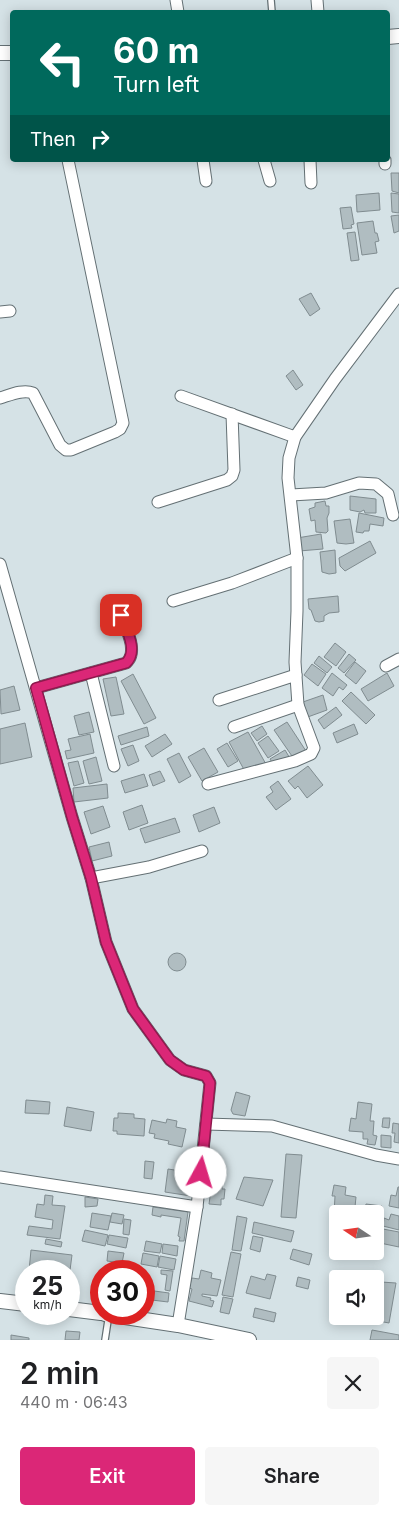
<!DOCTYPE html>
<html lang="en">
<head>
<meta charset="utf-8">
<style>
  body { margin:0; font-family:Inter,sans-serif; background:#f6f6f6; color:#202124; height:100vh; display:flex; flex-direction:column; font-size:19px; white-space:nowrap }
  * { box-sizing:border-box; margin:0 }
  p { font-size:16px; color:#757577 }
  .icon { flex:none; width:28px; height:28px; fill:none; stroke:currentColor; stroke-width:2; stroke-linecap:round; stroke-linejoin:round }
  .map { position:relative; height:1340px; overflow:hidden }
  .panel { display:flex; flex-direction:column; background:#fff; flex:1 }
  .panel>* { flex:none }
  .guide { position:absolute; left:10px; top:10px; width:380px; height:152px; border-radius:5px; box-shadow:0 2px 12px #0003; background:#00695c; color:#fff; overflow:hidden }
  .needle { width:32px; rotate:283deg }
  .fabs { position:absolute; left:329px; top:1205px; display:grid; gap:10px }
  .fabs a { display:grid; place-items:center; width:55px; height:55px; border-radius:5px; background:#fff; box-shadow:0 2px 12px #0003; font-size:25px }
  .speed { position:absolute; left:15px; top:1260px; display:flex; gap:10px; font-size:25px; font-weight:700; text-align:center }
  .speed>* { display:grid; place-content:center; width:65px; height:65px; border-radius:50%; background:#fff; box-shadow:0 2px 12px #0003; line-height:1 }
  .speed small { font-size:12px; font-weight:400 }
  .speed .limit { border:8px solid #d22; background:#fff; color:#111 }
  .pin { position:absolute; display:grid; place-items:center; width:42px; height:42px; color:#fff; margin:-21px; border-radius:10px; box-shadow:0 2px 8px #0006 }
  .me { position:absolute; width:55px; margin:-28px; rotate:6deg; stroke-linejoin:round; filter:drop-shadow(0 0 4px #0008) }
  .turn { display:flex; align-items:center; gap:18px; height:105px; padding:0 20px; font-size:22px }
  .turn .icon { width:65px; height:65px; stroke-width:2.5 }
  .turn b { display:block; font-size:35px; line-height:42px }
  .then { display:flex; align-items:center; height:48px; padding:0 20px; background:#0003; gap:10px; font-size:19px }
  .round { display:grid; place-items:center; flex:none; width:52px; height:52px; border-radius:5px; background:#f6f6f6 }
  .overview { display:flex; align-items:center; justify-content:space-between; height:85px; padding:0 20px }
  h1 { font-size:30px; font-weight:600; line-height:38px }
  .action { display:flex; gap:10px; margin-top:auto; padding:10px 20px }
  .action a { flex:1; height:58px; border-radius:5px; background:#db2777; color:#fff; font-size:20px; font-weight:600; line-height:58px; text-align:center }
  .action a+a { background:#f6f6f6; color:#202124 }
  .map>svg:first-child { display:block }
</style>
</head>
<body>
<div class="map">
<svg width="399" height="1340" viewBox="0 0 399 1340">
  <rect width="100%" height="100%" fill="#d5e2e6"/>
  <!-- building -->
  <g fill="#b0bdc1" stroke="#808c90">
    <path d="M391,173H399V193L392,191Z"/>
    <path d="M379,193L380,210L357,212L356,195Z"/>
    <path d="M391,193L399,194V213L392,212Z"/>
    <path d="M351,207L354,224L351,225L352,228L343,229L340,208Z"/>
    <path d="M399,215V231L394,233L391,216Z"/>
    <path d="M373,221L375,233H377L379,241L375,242L377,253L362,255L357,223Z"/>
    <path d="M355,232L359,260L351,261L347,233Z"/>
    <path d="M311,293L320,309L310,316L299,299Z"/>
    <path d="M293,370L303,385L296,390L286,376Z"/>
    <path d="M350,496L376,499V513H365L364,510L360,512L350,510Z"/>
    <path d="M325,501L326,506H329V513L327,518L328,531L326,533L316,532L315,520L311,521L309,509L315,507V503Z"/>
    <path d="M359,513L384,518L383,526L370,524L369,531H364L363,533L356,532Z"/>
    <path d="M350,519L354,543L346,544L337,543L334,521Z"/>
    <path d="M321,534L323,549L299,551L297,538Z"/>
    <path d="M370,541L376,553L345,571L340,566L339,558Z"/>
    <path d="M335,550L336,573L329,574L322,572L320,552Z"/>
    <path d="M338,596L339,612L329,613L324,616V621L319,622L315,621L311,610L309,609L308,599Z"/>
    <path d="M335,643L346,652L336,666L324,657Z"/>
    <path d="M349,654L356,660L344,673L338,668Z"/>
    <path d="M319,656L332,667L327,673L314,663Z"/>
    <path d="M355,662L366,671L356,684L345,675Z"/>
    <path d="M312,664L326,674L318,686L304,675Z"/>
    <path d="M332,673L347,685L343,690L339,687L333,696L322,688Z"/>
    <path d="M387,673L394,686L368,701L361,689Z"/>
    <path d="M133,674L156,718L144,724L121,681Z"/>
    <path d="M116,677L124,714L111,716L103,679Z"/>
    <path d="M14,686L20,710L1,714L0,690Z"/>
    <path d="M351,692L375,715L366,724L342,701Z"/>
    <path d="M323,695L327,710L305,718L300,703Z"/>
    <path d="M336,707L342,715L324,729L318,720Z"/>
    <path d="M89,712L94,732L79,735L74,716Z"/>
    <path d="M287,722L306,751L294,759L274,730Z"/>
    <path d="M25,723L32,757L0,764V729Z"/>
    <path d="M354,724L358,734L337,743L333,733Z"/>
    <path d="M262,726L267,734L257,741L251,733Z"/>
    <path d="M147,727L149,736L121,745L118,736Z"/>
    <path d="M248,732L267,766L248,777L229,742Z"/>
    <path d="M90,734L94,753L67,759L65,751L71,750L68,739Z"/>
    <path d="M165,734L172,744L152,757L145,746Z"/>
    <path d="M268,736L279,751L268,758L258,743Z"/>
    <path d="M227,743L238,761L228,767L217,749Z"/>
    <path d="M133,745L139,761L128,766L121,749Z"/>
    <path d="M204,748L218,772L202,781L188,757Z"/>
    <path d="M285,750L291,760L276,769L270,759Z"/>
    <path d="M179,753L191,776L179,783L167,759Z"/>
    <path d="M96,757L102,781L89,784L83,761Z"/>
    <path d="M78,761L84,783L74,786L68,763Z"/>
    <path d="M308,766L323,785L307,798L298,786L295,789L288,781Z"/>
    <path d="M160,771L165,781L153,786L149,775Z"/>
    <path d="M144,774L148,786L125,793L121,781Z"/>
    <path d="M278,781L291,799L276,810L266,797L273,792L270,787Z"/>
    <path d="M107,784L108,798L74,802L73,788Z"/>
    <path d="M142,805L148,823L129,830L123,812Z"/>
    <path d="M103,806L110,827L91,834L84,812Z"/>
    <path d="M214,807L220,823L199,832L193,815Z"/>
    <path d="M175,818L180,832L145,843L140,829Z"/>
    <path d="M109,842L112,856L92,861L89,847Z"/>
    <circle cx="177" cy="962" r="9"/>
    <path d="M236,1092L250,1096L245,1116L233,1114L231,1110Z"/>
    <path d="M26,1100L50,1102L49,1114L25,1113Z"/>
    <path d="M358,1102L372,1104L370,1121H374L373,1135L377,1136L375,1145L367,1144L368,1139H363V1132L349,1131L351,1118L356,1119Z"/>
    <path d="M67,1107L94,1112L91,1131L64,1126Z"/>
    <path d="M118,1113L134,1114V1118L145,1119L144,1136L117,1134V1131H113L114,1118H118Z"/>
    <path d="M383,1118H390L389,1128L382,1127Z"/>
    <path d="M167,1119L177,1121L176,1127L186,1129L182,1147L168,1144L169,1141L154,1138L155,1134L149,1133L152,1120L166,1123Z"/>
    <path d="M393,1123L399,1124V1143L394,1142L395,1133H392Z"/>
    <path d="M381,1135L391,1136V1148L381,1147Z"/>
    <path d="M286,1154L302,1155L296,1218L281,1217Z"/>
    <path d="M145,1161L154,1162L152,1179L144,1178Z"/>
    <path d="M168,1169L194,1173L191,1196L165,1192Z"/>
    <path d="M213,1176L223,1177L222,1189H225L224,1199H221V1205L209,1204Z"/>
    <path d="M244,1177L273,1180L263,1206L236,1199Z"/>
    <path d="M334,1185L346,1187L345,1195L356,1197L355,1207L349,1206L348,1214H334L335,1196H332Z"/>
    <path d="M398,1187H399V1208L389,1206L391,1195L396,1196Z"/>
    <path d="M45,1195L53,1196L52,1205L65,1206L60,1239L27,1235L29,1226L52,1229L53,1220L35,1217L37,1204L44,1205Z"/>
    <path d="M85,1197L98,1199L97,1206L85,1207Z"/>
    <path d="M366,1204L382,1206L376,1241L375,1214H364Z"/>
    <path d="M153,1207L188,1212L184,1241H179L180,1237L178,1236L181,1218L161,1215V1217L152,1215Z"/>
    <path d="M92,1213L111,1216L108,1230L90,1227Z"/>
    <path d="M112,1213L124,1215L122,1224L110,1222Z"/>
    <path d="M391,1214L399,1216V1230L383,1226L384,1218L389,1220Z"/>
    <path d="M237,1216L247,1218L241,1251L232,1250Z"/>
    <path d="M124,1219L131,1220L129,1235L123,1234Z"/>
    <path d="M254,1222L294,1231L291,1242L252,1233Z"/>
    <path d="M383,1229L399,1232V1247L380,1243Z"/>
    <path d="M85,1230L108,1235L105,1246L82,1241Z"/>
    <path d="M109,1235L128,1238L126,1248L107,1244Z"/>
    <path d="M253,1236L263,1238L260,1252L250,1249Z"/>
    <path d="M46,1239L62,1242L61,1247L45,1244Z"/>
    <path d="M146,1241L162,1244L160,1253L144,1251Z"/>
    <path d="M163,1244L178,1246L177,1256L162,1253Z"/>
    <path d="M293,1249L312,1254L309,1265L290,1259Z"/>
    <path d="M31,1250L72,1255L69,1278V1271H55V1266L44,1265L43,1271H29Z"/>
    <path d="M108,1251L124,1253L122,1263L107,1261Z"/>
    <path d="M231,1252L241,1254L233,1297L222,1295Z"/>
    <path d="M143,1253L159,1256L157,1267L141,1264Z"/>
    <path d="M160,1256L176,1259L174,1270L158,1267Z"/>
    <path d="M161,1270L173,1271L170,1291L165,1290L167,1275L161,1274Z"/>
    <path d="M201,1270L212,1273L211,1278L221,1280L217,1296L202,1294V1296L211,1298L210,1300L214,1301L212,1307L189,1301L192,1289L189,1288L192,1278L199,1279Z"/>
    <path d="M267,1274L276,1276L270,1299L246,1293L251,1276L265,1280Z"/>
    <path d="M298,1277L310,1280L308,1289L296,1286Z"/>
    <path d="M381,1282L396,1283L389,1323L373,1320Z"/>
    <path d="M144,1285L148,1286L147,1290L169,1293L168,1302L144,1299Z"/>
    <path d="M223,1297L233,1299L229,1314L220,1312Z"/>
    <path d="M255,1308L276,1313L274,1322L253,1317Z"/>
    <path d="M372,1330L399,1335V1340H370Z"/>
    <path d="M66,1331L80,1332L79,1340H65Z"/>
    <path d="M11,1335L29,1338V1340H11Z"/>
  </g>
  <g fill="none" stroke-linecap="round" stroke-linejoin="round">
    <defs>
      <g id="service">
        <path d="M271,0L272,12"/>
        <path d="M105,1340L109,1314"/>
      </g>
      <g id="minor">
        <path d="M176,0L178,12"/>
        <path d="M317,0L318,12"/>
        <path d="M203,160L206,181"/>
        <path d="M264,160L270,181"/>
        <path d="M310,160L311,183"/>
        <path d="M385,160V164"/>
        <path d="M0,312L10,311"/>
        <path d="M181,396L295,437"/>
        <path d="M0,398C10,395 23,389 33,393L60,445L66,450H71L115,432L120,429L123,423L68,160"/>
        <path d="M291,495L326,493L359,483L376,484L388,494L393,515"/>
        <path d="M158,502L227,480L232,476L234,470L232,414"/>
        <path d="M0,564L72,817L91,878L106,942L133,1009L170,1060L184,1070L206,1076L210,1083L197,1207L178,1325"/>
        <path d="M173,601L232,583L297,558"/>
        <path d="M386,666L399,659"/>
        <path d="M91,673L114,766"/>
        <path d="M36,688L126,663C139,652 126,629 121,615"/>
        <path d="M219,700L296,675"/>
        <path d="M234,727L298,705"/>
        <path d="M208,784L295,761L311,754L314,748L298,705L295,662L297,611V558L288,478L289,458L295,437L335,379L399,294"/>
        <path d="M91,878L149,867L202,851"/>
        <path d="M206,1124L272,1126L376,1155L399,1159"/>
        <path d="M0,1177L197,1207"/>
      </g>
      <g id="tertiary">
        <path d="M388,37L399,36"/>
        <path d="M0,53H12"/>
        <path d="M0,1301L26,1304"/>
        <path d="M69,1309L101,1313"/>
        <path d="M105,1314L178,1325L249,1340"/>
      </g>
    </defs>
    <!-- service casing -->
    <use href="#service" stroke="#647074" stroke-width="8"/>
    <!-- minor casing -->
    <use href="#minor" stroke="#647074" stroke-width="13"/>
    <!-- tertiary casing -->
    <use href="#tertiary" stroke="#647074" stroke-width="16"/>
    <!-- service -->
    <use href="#service" stroke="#fff" stroke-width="5.5"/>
    <!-- minor -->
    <use href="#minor" stroke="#fff" stroke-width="11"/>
    <!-- tertiary -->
    <use href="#tertiary" stroke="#fff" stroke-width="14"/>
  </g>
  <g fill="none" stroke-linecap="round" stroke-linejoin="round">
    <defs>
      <path id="route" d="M121,615C126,629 139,651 126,663L36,688L72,817L91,878L106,942L133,1009L170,1060L184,1070L206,1076L210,1083L201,1173"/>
    </defs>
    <!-- route casing -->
    <use href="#route" stroke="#8e194d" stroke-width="12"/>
    <!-- route -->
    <use href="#route" stroke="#db2777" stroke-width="9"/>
  </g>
</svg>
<div class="fabs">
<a><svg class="needle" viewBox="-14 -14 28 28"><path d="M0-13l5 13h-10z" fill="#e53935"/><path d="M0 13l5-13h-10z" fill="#757577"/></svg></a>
<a><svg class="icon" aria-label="sound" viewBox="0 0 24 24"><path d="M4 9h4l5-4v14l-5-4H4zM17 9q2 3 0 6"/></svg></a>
</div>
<div class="speed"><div>25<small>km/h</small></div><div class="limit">30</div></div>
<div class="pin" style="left:121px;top:615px;background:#d93025"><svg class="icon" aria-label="arrive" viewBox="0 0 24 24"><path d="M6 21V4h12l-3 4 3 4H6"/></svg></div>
<svg class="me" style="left:201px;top:1173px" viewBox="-20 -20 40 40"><circle r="19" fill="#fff"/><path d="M0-13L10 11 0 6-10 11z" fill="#db2777"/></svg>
<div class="guide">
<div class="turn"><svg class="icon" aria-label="left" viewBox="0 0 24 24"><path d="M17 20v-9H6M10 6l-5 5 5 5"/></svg><div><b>60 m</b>Turn left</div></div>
<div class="then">Then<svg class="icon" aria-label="right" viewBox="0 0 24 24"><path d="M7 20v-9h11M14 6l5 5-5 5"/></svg></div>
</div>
</div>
<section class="panel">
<div class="overview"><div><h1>2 min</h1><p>440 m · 06:43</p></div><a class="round"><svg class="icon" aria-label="close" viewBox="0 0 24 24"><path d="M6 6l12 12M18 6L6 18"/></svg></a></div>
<div class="action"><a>Exit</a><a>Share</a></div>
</section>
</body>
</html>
